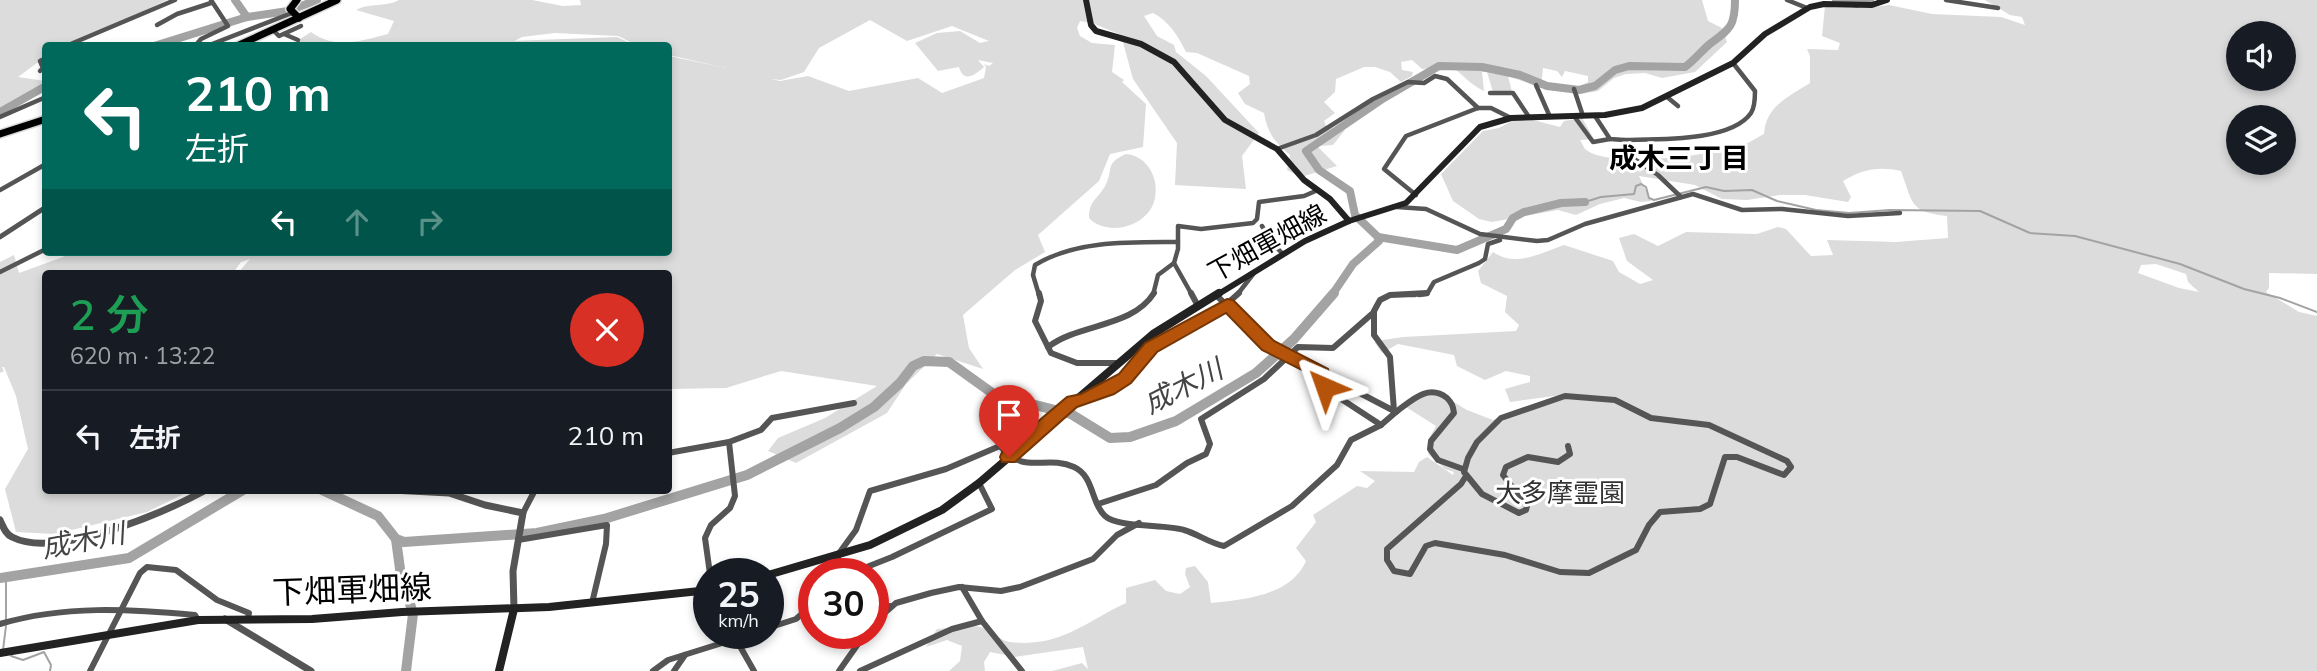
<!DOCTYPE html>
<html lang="ja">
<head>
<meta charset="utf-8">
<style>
  body { margin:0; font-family:Mulish,"Noto Sans JP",sans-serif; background:#20242c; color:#f1f3f6; height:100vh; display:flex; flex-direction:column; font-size:26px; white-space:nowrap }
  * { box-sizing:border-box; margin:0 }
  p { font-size:23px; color:#9ea1a6 }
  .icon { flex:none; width:38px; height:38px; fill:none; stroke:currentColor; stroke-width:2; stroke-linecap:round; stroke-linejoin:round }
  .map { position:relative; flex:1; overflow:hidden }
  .panel { position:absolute; left:42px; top:270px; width:630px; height:224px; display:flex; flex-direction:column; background:#171b24; border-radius:7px; box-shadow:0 4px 10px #0003 }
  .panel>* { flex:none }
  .banner { position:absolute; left:42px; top:42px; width:630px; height:214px; border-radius:7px; box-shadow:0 4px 10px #0003; background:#00695c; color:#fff; overflow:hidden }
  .controls { position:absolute; left:2226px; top:21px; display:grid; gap:14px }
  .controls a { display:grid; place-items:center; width:70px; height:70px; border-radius:50%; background:#171b24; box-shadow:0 4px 10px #0003; font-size:35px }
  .speed { position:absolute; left:693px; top:558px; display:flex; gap:14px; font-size:35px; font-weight:700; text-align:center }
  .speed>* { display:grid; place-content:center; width:91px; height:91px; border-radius:50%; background:#171b24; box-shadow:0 4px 10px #0003; line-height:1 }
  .speed small { font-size:18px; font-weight:400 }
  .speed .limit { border:10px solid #d22; background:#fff; color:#111 }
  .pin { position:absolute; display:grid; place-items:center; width:60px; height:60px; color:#fff; margin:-72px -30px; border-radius:50% 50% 50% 0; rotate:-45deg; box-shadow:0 0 7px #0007 }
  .pin .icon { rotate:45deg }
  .me { position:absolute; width:77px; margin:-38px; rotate:317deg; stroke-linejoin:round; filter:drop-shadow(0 0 5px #0008) }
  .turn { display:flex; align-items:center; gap:24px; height:147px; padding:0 28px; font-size:32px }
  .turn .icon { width:91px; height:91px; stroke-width:2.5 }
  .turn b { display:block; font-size:49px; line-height:60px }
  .lanes { display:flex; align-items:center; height:66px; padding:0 28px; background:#0003; justify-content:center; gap:35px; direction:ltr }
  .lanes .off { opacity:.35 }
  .round { display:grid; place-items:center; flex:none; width:74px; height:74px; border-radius:37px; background:#20242c }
  .summary { display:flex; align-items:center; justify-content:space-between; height:119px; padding:0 28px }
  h1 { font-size:42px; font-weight:600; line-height:52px; color:#1e9e55 }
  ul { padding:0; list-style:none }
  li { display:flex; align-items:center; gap:21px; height:91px; padding:0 28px; border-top:2px solid #363941 }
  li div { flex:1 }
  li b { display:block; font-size:26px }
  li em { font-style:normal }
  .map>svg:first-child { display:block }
</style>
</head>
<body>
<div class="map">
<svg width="2317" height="671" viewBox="0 0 2317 671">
  <rect width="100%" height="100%" fill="#fff"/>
  <!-- green -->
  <g fill="#dcdcdc" fill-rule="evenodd">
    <path d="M0,0H167L71,45L46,46L45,57L18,77L45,81L37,90L0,111Z"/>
    <path d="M399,0H532L563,6L581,5L580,0H1702L1708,21L1722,28L1727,42L1695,72L1662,78L1645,73L1626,74L1614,78L1598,91L1581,94L1580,86L1588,82V76L1565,71L1562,77L1557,71L1543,68L1541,88L1508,76L1512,92H1493L1487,72H1482L1484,91C1451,73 1468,64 1422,69L1412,60L1401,62L1402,70L1413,72L1412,76L1401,82L1390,72L1375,67H1364L1336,79L1335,92L1324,102L1335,113L1324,121L1327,128L1345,130L1333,145L1317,146L1337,166L1301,177L1287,170L1290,155C1275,143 1267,132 1264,113L1245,104L1238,93L1250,84L1249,76L1197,53L1186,52C1178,36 1169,21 1153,13L1144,16L1157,36L1174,45L1176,52L1206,76L1259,133L1242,156L1246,189L1175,185L1177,143L1133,79L1121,35L1092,23L1080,21L1077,28L1080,36L1092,43L1115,45L1112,72L1124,80L1122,82L1146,104L1143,147L1110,154L1099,181L1038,235L1045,252L1015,270L963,315L969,348L983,369L937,354L906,384L887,413L796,463L768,451L778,438L825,418L877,386L781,371L726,388L669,389L668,273H238L250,259L241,262L233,273H46V490H192L147,512L55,534L16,532L5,489L28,449L16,396L4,367H2L4,371L0,373V262L14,255L19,273L63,257L69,252H668L669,56L726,68L669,55L668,46L637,45L618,36L555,33L522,37L505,46L300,45V39L311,32C336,50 360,41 388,34L394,21L356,10C371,2 384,8 399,0ZM870,20L907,41L952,26L989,41L980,43L960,31L937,33L915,43L938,71L959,67C964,85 977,73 984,67L978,60L993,63L989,66L984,64L986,67L984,78L942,93L918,78L849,91L808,76L780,81L771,79L781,80L804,72L819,48Z"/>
    <path d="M1985,0H2317V274L2269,273V288L2266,292L2299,312L2317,316V671H1052L1082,663L1088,669L1083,647L1015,657L990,652L984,662L985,671H949L960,661L962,646L947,640L926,647L937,629C950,628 969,624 981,627C991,631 999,640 1010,642C1060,648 1085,622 1126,603V588L1155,580L1166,591L1180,594L1190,587L1185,574L1186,568L1195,566L1208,582L1211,603C1244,600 1292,595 1306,561L1296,548L1316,522L1313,515L1357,486L1367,488L1375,481L1360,471L1414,472L1419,462L1427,457L1453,475L1454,472L1445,469L1428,454V440L1436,426L1406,407L1431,391L1437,392L1467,410L1493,420L1562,395L1510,402L1505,389L1530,382V376L1506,371L1485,380L1457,366L1454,355L1398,344L1382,353L1375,343L1376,341L1403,337L1516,331L1519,325L1505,312L1507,296L1481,283L1478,271L1493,252C1516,268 1540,253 1564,245L1613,261L1619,272L1640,284L1653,280L1627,261L1619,238L1634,234L1658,246L1686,232L1757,234L1778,227L1786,229L1811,256L1833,255L1827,240L1896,242L1948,238L1947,216C1909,212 1913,203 1901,171C1879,166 1862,169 1843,181L1851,197L1848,202L1805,195H1780L1747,200L1722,199L1695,185L1639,176L1651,201L1641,202L1624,198L1600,204L1576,215L1558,210L1492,222L1479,219L1453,201L1441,174L1483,131L1499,128L1514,120H1533L1560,127L1564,121L1582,118L1594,139L1580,140C1581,141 1584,148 1585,149C1607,169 1712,155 1740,146C1748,144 1756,138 1764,134C1766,106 1788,97 1810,83V56L1807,49L1838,50L1840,43L1822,36L1825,6L1867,8L1889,5L1932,14L2001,17L2025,25L2022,17L2010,15ZM2238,33H2284V79H2238ZM2238,117H2284V163H2238ZM2156,264L2186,274L2188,282L2199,292L2179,288L2138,273L2141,265Z"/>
    <path d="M617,37L634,45H507L512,41Z"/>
    <path d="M1126,154C1147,156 1159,177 1155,198C1150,226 1108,238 1089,218C1089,199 1099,199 1106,184C1114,168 1104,164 1126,154Z"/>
  </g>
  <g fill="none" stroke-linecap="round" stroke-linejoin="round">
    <!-- stream -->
    <g stroke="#a3a3a3" stroke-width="2">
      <path d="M1585,202L1601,197L1634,194L1636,186L1641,184L1646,187L1649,198L1654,200L1706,187L1724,191L1752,190L1777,201L1816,210L1849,213L1890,210L1980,211L2030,233L2075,236L2180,264L2244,289L2280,298L2317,312"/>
      <path d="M6,576V620"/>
      <path d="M3,650L6,626"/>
      <path d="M11,656L23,660L44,652L51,665L50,671"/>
    </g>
    <!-- river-far1 -->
    <g stroke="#a3a3a3" stroke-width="8">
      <path d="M235,0L247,17"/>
      <path d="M1836,0L1857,4L1870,0"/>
      <path d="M154,46L247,17L288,11L317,0"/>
      <path d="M0,112L46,86"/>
      <path d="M1378,237L1355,215L1350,191L1319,170L1306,151L1384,98L1439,66L1482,67L1520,75L1547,86L1579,90L1595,86L1615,70L1629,66L1685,67C1695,60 1702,50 1711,43C1730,29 1735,26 1735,0"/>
      <path d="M1378,237L1457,250L1506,229L1513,218L1524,212L1561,203L1585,202"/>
      <path d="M1332,295L1353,264L1379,241L1378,237"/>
    </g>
    <!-- river -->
    <g stroke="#a3a3a3" stroke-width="10">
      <path d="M322,490L378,516L396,539L404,542L537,533L604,519L747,475L840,428L874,407L900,383L913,366L924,361L949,362L995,395L1071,414L1110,438L1130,437L1176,421L1256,373L1294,339L1334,293"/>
      <path d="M396,539L400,569L413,614L406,671"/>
      <path d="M0,578L129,558L243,490"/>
    </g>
    <defs>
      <g id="primary">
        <path d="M297,0L290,9L299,18"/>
        <path d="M237,46L337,0"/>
        <path d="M0,134L46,119"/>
      </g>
    </defs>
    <!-- primary casing -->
    <use href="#primary" stroke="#dbdbdb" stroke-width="10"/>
    <!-- minor-far1 -->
    <g stroke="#555" stroke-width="4.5">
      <path d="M1787,0L1807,8"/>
      <path d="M1946,0L1998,8"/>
      <path d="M157,25L177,14L211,3"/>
      <path d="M273,30L279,36L301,26"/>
      <path d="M284,34L298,40"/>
      <path d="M66,46L175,0"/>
      <path d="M195,46L201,39L228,26L211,0"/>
      <path d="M207,46L292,13"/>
      <path d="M40,71L43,68L40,61L46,58"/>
      <path d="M1536,85L1550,117"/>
      <path d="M1574,89L1583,116"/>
      <path d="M1490,93H1513L1529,117"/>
      <path d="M1667,97L1678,106"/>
      <path d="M1574,116L1593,142L1610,139"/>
      <path d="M1595,116L1610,139L1624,140"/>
      <path d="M0,117L46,97"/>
      <path d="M1277,149L1316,135L1373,99L1408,82L1424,83L1435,76L1447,79L1478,108"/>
      <path d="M0,190L46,164"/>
      <path d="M1416,195L1384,169L1406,136L1478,108H1491L1511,118"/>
      <path d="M1681,197L1658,175L1630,156L1624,140C1657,139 1731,142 1751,113C1755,107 1755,98 1755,91L1733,63"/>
      <path d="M1397,207L1426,209L1480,234L1537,241L1548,240L1585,224L1693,194L1742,210L1782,209L1848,216L1900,213"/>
      <path d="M1262,226L1272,243L1283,254"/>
      <path d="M0,272L46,249"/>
      <path d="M1039,295L1033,275L1035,265C1076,240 1131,242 1178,242"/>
      <path d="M1153,295L1158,275L1174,263"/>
      <path d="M1192,295L1174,263L1178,249V226L1201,229L1253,223L1257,219L1259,202L1304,196L1318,190"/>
      <path d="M1237,295L1254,273"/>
      <path d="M1390,295H1415"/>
      <path d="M1419,295L1427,294L1434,282L1479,263L1485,259L1488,244L1500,240"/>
    </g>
    <!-- minor -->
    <g stroke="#555" stroke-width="6">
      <path d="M1039,293L1041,301L1035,321L1051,353L1077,363H1116"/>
      <path d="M1191,293L1198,306"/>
      <path d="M1216,295L1268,345L1396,412C1411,401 1428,383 1447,398C1452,403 1453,406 1454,413L1431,441L1430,449L1438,460L1463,469"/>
      <path d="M1048,347C1079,323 1132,328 1154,293"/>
      <path d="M1322,374L1325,387L1329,391L1381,425"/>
      <path d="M1076,402L1118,384L1149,349L1220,310L1239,293"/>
      <path d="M1394,411L1390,357L1374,335V311L1380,300L1390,295L1427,293"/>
      <path d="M1000,446C1024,476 1046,454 1074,467C1094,476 1091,503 1105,516C1118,528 1166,524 1184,530C1198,534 1209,543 1224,546L1292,506L1337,465L1351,440L1381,425L1396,412"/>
      <path d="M668,453L729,442"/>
      <path d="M1466,476L1461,484L1387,549V560L1394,571L1410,574L1426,546L1435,543L1505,555L1560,572L1589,573L1636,550L1649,525L1660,512L1700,509L1710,504L1725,457H1737L1784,475L1791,467L1787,461L1709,425L1651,418L1615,400L1565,396L1501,418L1477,442L1468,458L1464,472L1482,494L1519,513L1526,510L1527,506L1503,475L1506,467L1528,457L1558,462L1570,454L1568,446"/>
      <path d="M1098,504L1156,485L1187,463L1206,454L1210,444L1201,419L1264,379L1298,347L1333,348L1373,313"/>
      <path d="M523,513L535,490"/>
      <path d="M518,540L607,525L606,544L592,603"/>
      <path d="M710,574L705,538L711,525L730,508L735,496L729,442L761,430L772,418L854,403"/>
      <path d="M846,574L837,556L856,530L870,491L946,469L1044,427"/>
      <path d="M849,574L892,557L992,509L979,483"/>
      <path d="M962,587L982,621L1022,671"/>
      <path d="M873,608L876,611L890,606"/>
      <path d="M873,623L896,603L931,593L959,587L1001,591L1020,587L1093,559L1117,535L1139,523"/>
      <path d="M0,624C64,605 129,609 195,615L198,620"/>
      <path d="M768,628L796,619L814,603"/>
      <path d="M733,634L754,671"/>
      <path d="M90,671L140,573L147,567L176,570L217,600L249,613L248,618"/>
      <path d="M653,671L668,660L751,634"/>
      <path d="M674,671L685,655"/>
      <path d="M839,671L865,634"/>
      <path d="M860,671L952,629L982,621"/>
    </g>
    <!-- tertiary-far1 -->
    <path stroke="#555" stroke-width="5" d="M0,237L46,207"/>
    <!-- tertiary -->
    <g stroke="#555" stroke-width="7">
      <path d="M392,490L449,493L485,505L523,513L513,571L514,609"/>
      <path d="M0,520C3,526 5,534 12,537C56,560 165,512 206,490"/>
      <path d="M225,619L311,671"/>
    </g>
    <!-- secondary-far1 -->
    <g stroke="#222" stroke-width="6">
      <path d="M1086,0L1091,25L1096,31L1141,44L1174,62L1225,120L1277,149L1304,180L1330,199L1349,221"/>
      <path d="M1217,295L1305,241L1349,221L1406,203L1480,127L1511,118L1605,115L1642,108L1733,63L1765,34L1810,7L1824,4L1872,5L1887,0"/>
    </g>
    <!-- secondary -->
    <g stroke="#222" stroke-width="8">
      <path d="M768,575L870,545L942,510L979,483L1153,334L1219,293"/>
      <path d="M0,653L198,620L312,619L402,612L549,607L709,590"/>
      <path d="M499,671L514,609"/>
    </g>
    <!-- primary -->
    <use href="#primary" stroke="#000" stroke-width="7"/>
  </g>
  <!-- route -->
  <path fill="#b45309" stroke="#753606" stroke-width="2" d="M1227,299L1233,300L1274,341L1328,369L1333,387L1331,391H1319L1314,376L1262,350L1226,313L1157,352L1131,383L1114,394L1077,407L1015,462H1002L1000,457L1002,452L1067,397L1081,394L1119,374L1145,343Z"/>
  <g text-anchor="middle" stroke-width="6" stroke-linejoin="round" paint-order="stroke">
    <!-- street labels -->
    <g font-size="26" fill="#000" stroke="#fff">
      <text transform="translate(1267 243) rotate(-29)" y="9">下畑軍畑線</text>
    </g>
    <!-- park labels -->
    <g font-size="26" fill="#333" stroke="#fff">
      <text x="1560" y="502">大多摩霊園</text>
    </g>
    <!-- neighbourhood labels -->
    <g font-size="28" font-weight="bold" fill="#000" stroke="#fff">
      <text x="1679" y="168">成木三丁目</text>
    </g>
    <!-- water labels -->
    <g font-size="28" font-style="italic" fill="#444" stroke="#fff">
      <text transform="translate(1183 386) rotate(-27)" y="10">成木川</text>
      <text transform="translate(83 540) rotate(-11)" y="10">成木川</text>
    </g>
    <!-- near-street labels -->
    <g font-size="32" fill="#000" stroke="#fff">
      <text transform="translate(352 590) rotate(-2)" y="11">下畑軍畑線</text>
    </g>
  </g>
</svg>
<div class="controls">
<a><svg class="icon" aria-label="sound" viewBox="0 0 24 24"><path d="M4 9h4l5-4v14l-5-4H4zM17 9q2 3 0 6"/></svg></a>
<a><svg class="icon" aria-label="layers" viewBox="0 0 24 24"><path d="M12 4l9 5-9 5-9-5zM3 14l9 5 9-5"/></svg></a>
</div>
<div class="speed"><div>25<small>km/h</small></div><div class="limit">30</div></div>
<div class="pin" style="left:1009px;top:457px;background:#d93025"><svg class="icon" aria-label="arrive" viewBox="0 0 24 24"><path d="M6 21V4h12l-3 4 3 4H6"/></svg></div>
<svg class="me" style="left:1325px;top:387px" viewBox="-20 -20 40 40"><path d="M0-17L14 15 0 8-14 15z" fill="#b45309" stroke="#fff" stroke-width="4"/></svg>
<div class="banner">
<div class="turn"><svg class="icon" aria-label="left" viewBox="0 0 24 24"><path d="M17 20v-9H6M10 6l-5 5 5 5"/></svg><div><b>210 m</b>左折</div></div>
<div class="lanes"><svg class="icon" aria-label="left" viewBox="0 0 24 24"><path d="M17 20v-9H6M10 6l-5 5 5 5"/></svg><svg class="icon off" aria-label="ahead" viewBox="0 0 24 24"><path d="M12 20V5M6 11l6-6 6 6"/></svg><svg class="icon off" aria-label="right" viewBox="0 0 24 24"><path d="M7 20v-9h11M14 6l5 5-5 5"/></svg></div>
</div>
<section class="panel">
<div class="summary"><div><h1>2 分</h1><p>620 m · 13:22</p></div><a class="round" style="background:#d93025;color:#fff"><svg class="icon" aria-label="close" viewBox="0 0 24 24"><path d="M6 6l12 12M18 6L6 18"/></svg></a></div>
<ul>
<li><svg class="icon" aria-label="left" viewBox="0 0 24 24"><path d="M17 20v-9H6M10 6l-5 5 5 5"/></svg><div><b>左折</b></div><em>210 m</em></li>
</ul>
</section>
</div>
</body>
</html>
